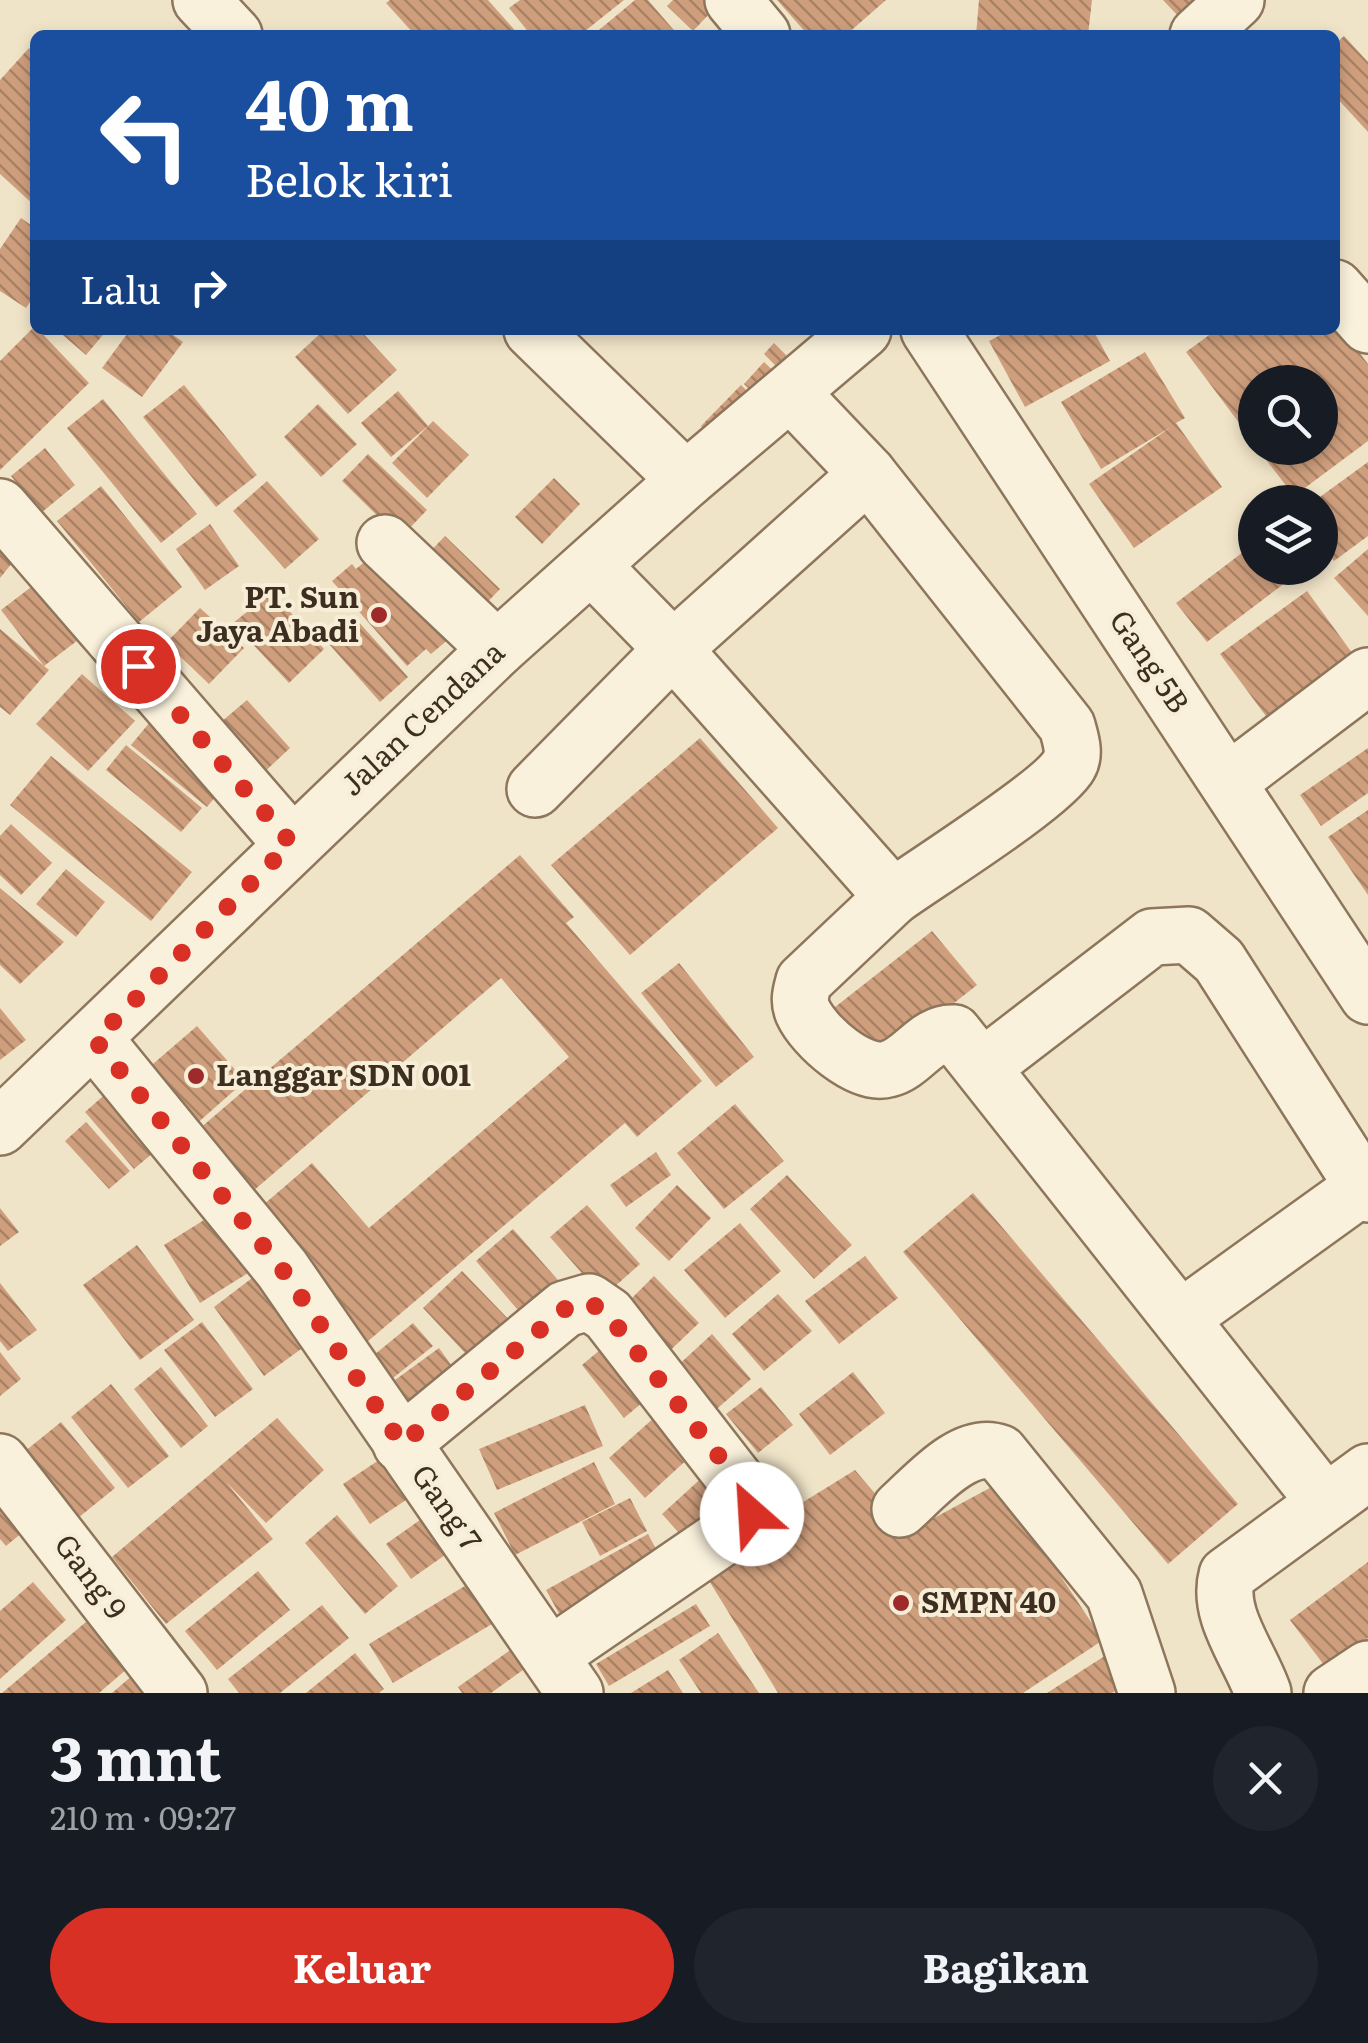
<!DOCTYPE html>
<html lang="id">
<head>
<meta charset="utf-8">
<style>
  body { margin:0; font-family:Literata,serif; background:#20242c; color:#f1f3f6; height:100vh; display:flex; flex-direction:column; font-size:38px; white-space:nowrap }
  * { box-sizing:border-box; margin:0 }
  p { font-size:32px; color:#9ea1a6 }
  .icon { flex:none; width:55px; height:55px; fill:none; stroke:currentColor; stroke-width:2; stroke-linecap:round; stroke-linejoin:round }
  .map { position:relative; height:1693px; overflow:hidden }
  .panel { display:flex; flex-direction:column; background:#171b24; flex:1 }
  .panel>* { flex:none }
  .banner { position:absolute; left:30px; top:30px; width:1310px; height:305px; border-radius:15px; box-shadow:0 5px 15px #0003; background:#1a4fa0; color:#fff; overflow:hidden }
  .buttons { position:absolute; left:1238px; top:365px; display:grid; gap:20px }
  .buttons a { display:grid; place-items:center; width:100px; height:100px; border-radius:50%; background:#171b24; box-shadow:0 5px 15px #0003; font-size:50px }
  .pin { position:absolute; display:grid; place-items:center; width:85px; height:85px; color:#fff; margin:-42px; border:5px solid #fff; border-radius:50%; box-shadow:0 2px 10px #0007 }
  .me { position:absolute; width:110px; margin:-55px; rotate:334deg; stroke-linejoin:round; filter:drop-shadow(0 0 8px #0008) }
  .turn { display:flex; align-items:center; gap:35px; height:210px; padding:0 50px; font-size:45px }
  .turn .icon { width:130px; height:130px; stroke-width:2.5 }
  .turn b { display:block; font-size:70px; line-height:85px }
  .then { display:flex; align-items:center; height:95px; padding:0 50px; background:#0003; gap:20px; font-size:38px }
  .round { display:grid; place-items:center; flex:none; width:105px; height:105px; border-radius:52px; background:#20242c }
  .overview { display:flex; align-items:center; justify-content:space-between; height:170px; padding:0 50px }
  h1 { font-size:60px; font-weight:700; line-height:75px }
  .action { display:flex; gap:20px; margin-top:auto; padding:20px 50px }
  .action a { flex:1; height:115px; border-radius:60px; background:#d93025; color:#fff; font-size:40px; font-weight:700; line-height:115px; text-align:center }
  .action a+a { background:#20242c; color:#f1f3f6 }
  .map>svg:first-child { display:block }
</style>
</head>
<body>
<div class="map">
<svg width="1368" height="1693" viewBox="0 0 1368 1693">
  <defs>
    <pattern id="building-back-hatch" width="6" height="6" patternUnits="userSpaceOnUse" patternTransform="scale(2.5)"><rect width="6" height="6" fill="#cf9f7d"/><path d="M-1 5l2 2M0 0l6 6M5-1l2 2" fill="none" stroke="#a98266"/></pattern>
  </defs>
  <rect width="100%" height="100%" fill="#f0e4c8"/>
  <!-- building -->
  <g fill="url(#building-back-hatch)">
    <path d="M390,0H488L519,35H415L386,3Z"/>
    <path d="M520,0H624L580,35H531L509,8Z"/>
    <path d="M635,0H648L678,35H593Z"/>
    <path d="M673,0H707L715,8L693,31L667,6Z"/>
    <path d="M777,0H886L846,35H808Z"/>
    <path d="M979,0H1092L1088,35H976Z"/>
    <path d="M1163,0H1198L1179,17Z"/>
    <path d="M1344,36L1368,62V132L1335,96V44Z"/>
    <path d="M29,48L35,53V206L0,174V80Z"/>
    <path d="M21,218L35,228V295L26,308L0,291V249Z"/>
    <path d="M1335,320L1368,364V441L1294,496L1257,448H1320V382H1255V444L1186,352L1216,330H1335Z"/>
    <path d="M35,326L89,383L0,470V361Z"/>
    <path d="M57,330H107L86,355Z"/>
    <path d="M130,330H166L183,342L142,397L102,368Z"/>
    <path d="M324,330H360L397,370L348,414L295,357Z"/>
    <path d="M1010,330H1093L1110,361L1025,407L989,341Z"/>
    <path d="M774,343L797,366L787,377L764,354Z"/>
    <path d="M1145,352L1185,418L1176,423L1222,487L1134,548L1089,484L1171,427L1101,469L1061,402Z"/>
    <path d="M764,362L783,380L762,402L744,384Z"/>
    <path d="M184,385L257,475L216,507L143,417Z"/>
    <path d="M741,385L759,403L720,444L701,426Z"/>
    <path d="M398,391L428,426L391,457L361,423Z"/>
    <path d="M103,399L197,514L161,543L67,428Z"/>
    <path d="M318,404L357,444L321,477L284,437Z"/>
    <path d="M433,421L469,455L427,498L392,463Z"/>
    <path d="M45,448L75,485L41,513L11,476Z"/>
    <path d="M368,454L427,510L400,538L342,481Z"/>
    <path d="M1368,462V536L1334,561L1320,543V502H1313Z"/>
    <path d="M554,478L580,504L542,544L515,517Z"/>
    <path d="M267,481L319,539L285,569L233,511Z"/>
    <path d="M101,486L182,587L139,622L57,521Z"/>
    <path d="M210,524L239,566L205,590L176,549Z"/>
    <path d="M0,536L21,552L0,578Z"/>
    <path d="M445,536L500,589L477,613L422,560Z"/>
    <path d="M1255,543V568L1302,570L1207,642L1176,603Z"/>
    <path d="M1368,549V616L1334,578Z"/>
    <path d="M375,553L450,638L431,654L426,649L407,666L332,581L352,564L356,569Z"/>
    <path d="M39,581L82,637L44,666L49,670L10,715L0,707V629L44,666L1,610Z"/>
    <path d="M1307,591L1366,672L1280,735L1220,654Z"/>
    <path d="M272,592L324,649L289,683L233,623Z"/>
    <path d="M200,608L244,648L209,684L166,643Z"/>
    <path d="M356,619L408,677L380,702L329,644Z"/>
    <path d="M82,674L135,721L88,771L36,724Z"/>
    <path d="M247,700L290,748L259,777L214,728Z"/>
    <path d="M150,722L226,784L207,807L131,745Z"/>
    <path d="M700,738L778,828L630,955L551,865Z"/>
    <path d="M126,745L202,808L181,832L106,770Z"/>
    <path d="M1368,748V793L1321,826L1300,795Z"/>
    <path d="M51,756L192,872L151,921L10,805Z"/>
    <path d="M1368,810V895L1328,837Z"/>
    <path d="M11,824L52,863L21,895L0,875V836Z"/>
    <path d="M520,855L574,917L566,923L702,1081L637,1137L625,1123L367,1342L255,1212L312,1163L369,1228L569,1057L501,978L246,1197L192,1135Z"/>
    <path d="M66,869L105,902L76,937L36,904Z"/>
    <path d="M0,888L64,942L20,984L0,965Z"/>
    <path d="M932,931L977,985L874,1066L830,1011Z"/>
    <path d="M679,963L754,1057L716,1087L641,993Z"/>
    <path d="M0,1008L26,1040L0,1060Z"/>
    <path d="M197,1026L245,1081L194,1126L146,1070Z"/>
    <path d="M111,1089L160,1147L134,1169L85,1112Z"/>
    <path d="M735,1104L784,1161L724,1209L677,1153Z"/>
    <path d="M86,1122L130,1171L109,1189L65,1141Z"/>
    <path d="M656,1152L671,1175L626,1207L610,1185Z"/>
    <path d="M787,1175L852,1245L814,1279L750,1209Z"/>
    <path d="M677,1185L711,1218L669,1261L635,1228Z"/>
    <path d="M973,1193L1238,1504L1168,1564L903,1252Z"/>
    <path d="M587,1205L640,1264L603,1297L550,1237Z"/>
    <path d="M0,1208L19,1232L0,1246Z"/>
    <path d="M212,1215L248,1273L200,1303L164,1245Z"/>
    <path d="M740,1223L781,1271L725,1318L684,1270Z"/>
    <path d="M513,1229L572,1296L534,1329L476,1261Z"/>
    <path d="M137,1245L194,1320L140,1360L83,1285Z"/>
    <path d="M865,1256L898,1298L839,1344L805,1301Z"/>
    <path d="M462,1271L520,1331L480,1369L423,1308Z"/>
    <path d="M256,1275L308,1344L264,1376L214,1307Z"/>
    <path d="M654,1276L699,1323L659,1361L615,1315Z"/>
    <path d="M0,1283L37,1330L8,1351L0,1341Z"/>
    <path d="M778,1294L812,1331L764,1371L732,1334Z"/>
    <path d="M202,1322L253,1389L215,1417L164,1350Z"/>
    <path d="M413,1323L433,1346L388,1382L369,1359Z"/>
    <path d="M712,1334L751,1379L711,1414L673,1370Z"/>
    <path d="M607,1344L649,1397L624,1418L582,1365Z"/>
    <path d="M439,1348L465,1384L420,1416L395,1380Z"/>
    <path d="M0,1352L21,1379L0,1396Z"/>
    <path d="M161,1367L208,1426L181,1448L134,1389Z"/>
    <path d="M853,1372L885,1413L830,1455L799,1414Z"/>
    <path d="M111,1384L169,1456L128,1488L71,1417Z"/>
    <path d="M761,1387L793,1425L758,1453L726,1414Z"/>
    <path d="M585,1405L603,1446L497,1490L479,1449Z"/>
    <path d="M666,1407L702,1446L645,1498L609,1458Z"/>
    <path d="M277,1418L324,1470L266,1523L226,1482L273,1539L166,1624L112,1557Z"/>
    <path d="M61,1422L115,1488L78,1518L24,1452Z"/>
    <path d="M391,1452L418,1492L370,1524L343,1484Z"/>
    <path d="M594,1462L615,1504L515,1555L494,1513Z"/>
    <path d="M717,1464L744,1494L689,1544L662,1514Z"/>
    <path d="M855,1470L908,1532L999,1483L1103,1640L1023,1693H778L700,1566Z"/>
    <path d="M0,1480L35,1522L6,1546L0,1539Z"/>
    <path d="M630,1498L647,1531L600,1556L582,1522Z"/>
    <path d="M337,1515L398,1586L365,1614L305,1543Z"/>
    <path d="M427,1515L452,1550L411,1579L386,1544Z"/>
    <path d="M648,1534L668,1571L567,1628L546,1590Z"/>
    <path d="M1368,1562V1638L1327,1669L1290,1620Z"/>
    <path d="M258,1571L290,1610L217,1670L185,1631Z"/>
    <path d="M478,1578L502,1618L393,1683L369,1644Z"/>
    <path d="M33,1582L66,1620L0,1679V1611Z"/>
    <path d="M696,1604L710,1626L609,1686L596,1664Z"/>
    <path d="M322,1605L349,1638L280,1693H239L228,1679Z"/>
    <path d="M87,1621L128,1668L99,1693H2Z"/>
    <path d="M718,1633L759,1693H701L679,1660Z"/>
    <path d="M513,1648L527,1667L491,1693H462L458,1687Z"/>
    <path d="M1114,1650L1134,1679L1112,1693H1047Z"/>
    <path d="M355,1653L384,1689L379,1693H306Z"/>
    <path d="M141,1668L151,1693H112Z"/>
    <path d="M668,1670L683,1693H631Z"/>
  </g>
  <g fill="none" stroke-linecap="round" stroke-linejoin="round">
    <defs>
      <g id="minor">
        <path d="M201,0L234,35"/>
        <path d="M733,0L762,35"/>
        <path d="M1198,35L1236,0"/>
        <path d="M1335,288L1368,325"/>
        <path d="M532,330L686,480"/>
        <path d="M929,330L1368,996"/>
        <path d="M792,394L868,474L1067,726C1070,738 1076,753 1069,765C1053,794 926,873 893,897"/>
        <path d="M0,507L291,843"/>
        <path d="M385,543L497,649"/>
        <path d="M592,566L673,649L893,897L804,981C801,992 798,1001 803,1012C814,1036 860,1077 888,1069C913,1063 927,1031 954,1033L1325,1502"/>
        <path d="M1228,782L1368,676"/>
        <path d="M535,789L673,649L868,474"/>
        <path d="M95,1040L282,1269L575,1693"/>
        <path d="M984,1066L1152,937L1189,935L1219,961L1368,1194"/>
        <path d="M0,1127L497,649L686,480L863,330"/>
        <path d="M1181,1318L1363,1187"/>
        <path d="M401,1444L565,1309L589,1302L608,1315L752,1501V1514L741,1525L551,1655"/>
        <path d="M0,1462L179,1693"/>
        <path d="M900,1509C924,1488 964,1439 1000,1453L1114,1594L1147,1693"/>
        <path d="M1263,1693C1250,1655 1216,1615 1227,1575L1368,1472"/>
        <path d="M1332,1693L1368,1669"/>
      </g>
    </defs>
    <!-- minor casing -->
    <use href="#minor" stroke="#8d765c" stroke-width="60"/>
    <!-- minor -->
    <use href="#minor" stroke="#faf1dc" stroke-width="55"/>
  </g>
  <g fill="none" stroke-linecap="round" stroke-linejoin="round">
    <!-- route -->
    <path stroke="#d93025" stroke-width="18" stroke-dasharray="0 32.4" d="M138,666L291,843L95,1040L282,1269L402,1444L565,1309L589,1302L608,1315L736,1478L752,1501V1514"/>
  </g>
  <!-- markers -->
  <g fill="#9e2a2b" stroke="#f7eed8" stroke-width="4">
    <circle cx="379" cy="615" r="10"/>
    <circle cx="196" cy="1076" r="10"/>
    <circle cx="901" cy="1603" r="10"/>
  </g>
  <g text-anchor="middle" stroke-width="8" stroke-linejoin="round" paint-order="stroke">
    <!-- poi labels -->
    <g font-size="30" font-weight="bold" fill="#3d2e20" stroke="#f7eed8" text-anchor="start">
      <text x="359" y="608" text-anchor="end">PT. Sun<tspan x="359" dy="34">Jaya Abadi</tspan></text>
      <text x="216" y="1086">Langgar SDN 001</text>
      <text x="921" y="1613">SMPN 40</text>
    </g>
    <!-- street labels -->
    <g font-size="30" fill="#3d2e20" stroke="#f7eed8">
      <text transform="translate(1149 662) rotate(56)" y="10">Gang 5B</text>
      <text transform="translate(423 719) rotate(-43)" y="10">Jalan Cendana</text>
      <text transform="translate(446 1508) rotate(55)" y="10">Gang 7</text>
      <text transform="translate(90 1577) rotate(53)" y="10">Gang 9</text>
    </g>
  </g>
</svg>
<div class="buttons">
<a><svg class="icon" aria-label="search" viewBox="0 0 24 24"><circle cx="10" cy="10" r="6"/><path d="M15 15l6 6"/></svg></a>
<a><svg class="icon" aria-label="layers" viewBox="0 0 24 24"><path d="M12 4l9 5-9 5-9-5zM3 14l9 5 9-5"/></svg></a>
</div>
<div class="pin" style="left:138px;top:666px;background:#d93025"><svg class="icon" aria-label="arrive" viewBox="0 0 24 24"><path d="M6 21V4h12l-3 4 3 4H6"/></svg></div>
<svg class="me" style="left:752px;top:1514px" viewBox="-20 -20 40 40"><circle r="19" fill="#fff"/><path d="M0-13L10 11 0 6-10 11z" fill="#d93025"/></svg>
<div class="banner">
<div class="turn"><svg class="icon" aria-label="left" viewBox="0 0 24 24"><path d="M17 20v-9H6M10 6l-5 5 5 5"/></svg><div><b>40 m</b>Belok kiri</div></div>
<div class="then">Lalu<svg class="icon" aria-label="right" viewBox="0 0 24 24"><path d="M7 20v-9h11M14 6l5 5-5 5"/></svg></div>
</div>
</div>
<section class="panel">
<div class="overview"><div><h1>3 mnt</h1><p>210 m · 09:27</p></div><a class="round"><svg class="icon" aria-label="close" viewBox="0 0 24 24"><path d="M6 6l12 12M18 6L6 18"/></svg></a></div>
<div class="action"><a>Keluar</a><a>Bagikan</a></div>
</section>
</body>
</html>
